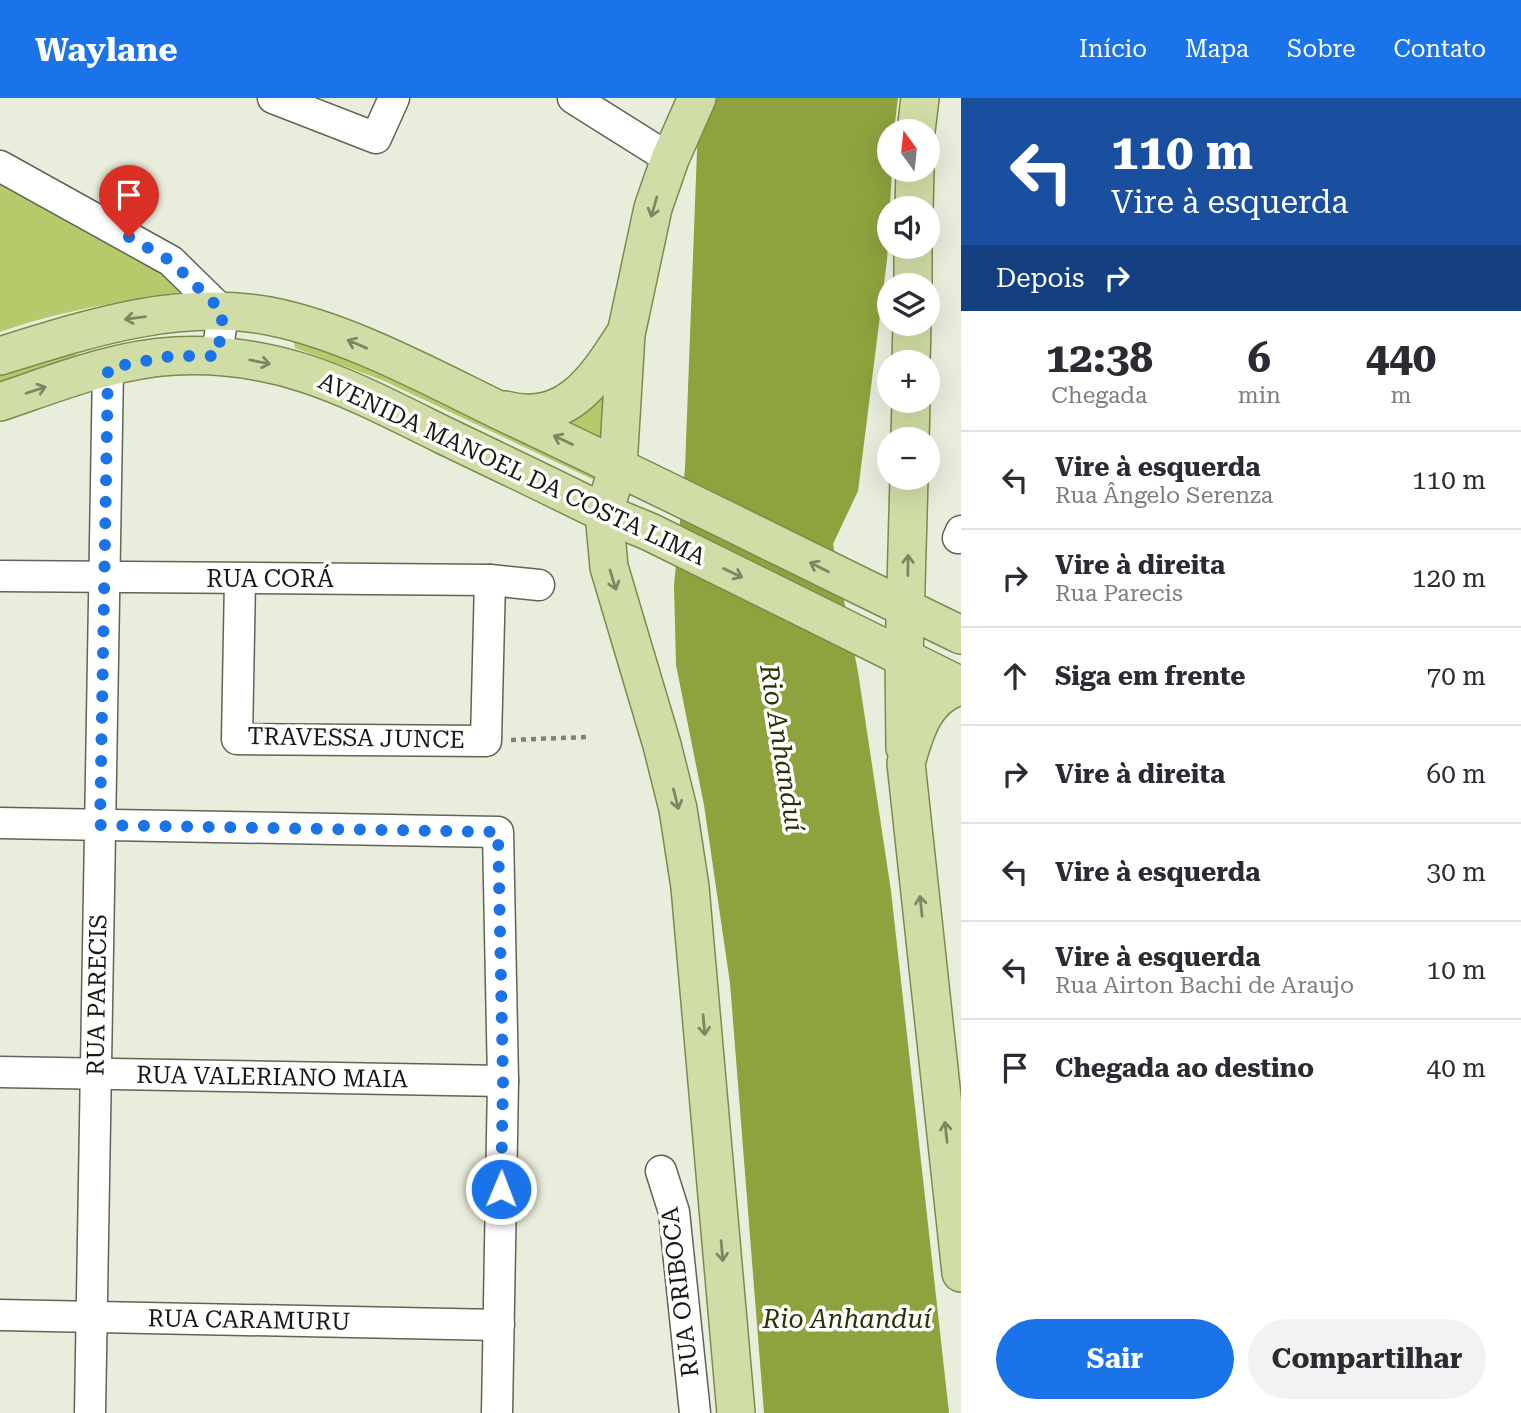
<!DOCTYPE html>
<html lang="pt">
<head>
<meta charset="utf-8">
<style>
  body { margin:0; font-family:"Roboto Serif",serif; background:#f2f2f3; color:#2b2b33; height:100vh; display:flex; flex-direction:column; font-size:26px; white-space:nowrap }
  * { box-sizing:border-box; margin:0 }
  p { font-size:23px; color:#7c7c81 }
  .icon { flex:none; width:38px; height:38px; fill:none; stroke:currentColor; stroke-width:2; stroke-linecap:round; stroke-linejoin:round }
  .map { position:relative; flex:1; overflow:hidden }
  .panel { display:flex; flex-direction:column; background:#fff; width:560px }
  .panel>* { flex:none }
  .guide { background:#1a4fa0; color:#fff; overflow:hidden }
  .needle { width:46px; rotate:345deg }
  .tools { position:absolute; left:877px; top:21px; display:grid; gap:14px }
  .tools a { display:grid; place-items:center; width:63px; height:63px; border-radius:50%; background:#fff; box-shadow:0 7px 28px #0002; font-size:35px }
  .pin { position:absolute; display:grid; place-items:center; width:60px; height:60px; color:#fff; margin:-72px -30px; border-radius:50% 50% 50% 0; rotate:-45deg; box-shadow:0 0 7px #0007 }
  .pin .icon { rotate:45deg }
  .me { position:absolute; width:77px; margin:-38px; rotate:1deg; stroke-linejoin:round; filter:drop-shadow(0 0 5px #0008) }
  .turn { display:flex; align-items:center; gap:24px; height:147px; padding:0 35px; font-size:32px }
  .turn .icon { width:91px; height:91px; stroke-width:2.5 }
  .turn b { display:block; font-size:49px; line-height:60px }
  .then { display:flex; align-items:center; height:66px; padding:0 35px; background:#0003; gap:14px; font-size:26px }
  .eta { display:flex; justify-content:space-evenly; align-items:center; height:119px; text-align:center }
  .eta b { font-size:42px; font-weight:700; line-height:49px }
  .primary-button { display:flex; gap:14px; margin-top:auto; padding:14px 35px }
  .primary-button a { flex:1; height:80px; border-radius:42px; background:#1a73e8; color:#fff; font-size:28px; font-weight:700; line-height:80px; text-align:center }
  .primary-button a+a { background:#f2f2f3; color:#2b2b33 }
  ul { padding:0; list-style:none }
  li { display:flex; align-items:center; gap:21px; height:98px; padding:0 35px; border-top:2px solid #e1e1e2 }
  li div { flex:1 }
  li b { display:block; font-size:26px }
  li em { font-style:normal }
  header { display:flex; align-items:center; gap:42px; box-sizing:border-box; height:98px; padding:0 35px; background:#1a73e8; color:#fff }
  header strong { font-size:33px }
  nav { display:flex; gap:38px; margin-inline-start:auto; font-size:24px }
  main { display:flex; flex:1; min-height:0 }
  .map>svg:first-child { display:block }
</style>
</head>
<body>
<header>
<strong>Waylane</strong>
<nav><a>Início</a><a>Mapa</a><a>Sobre</a><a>Contato</a></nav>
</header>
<main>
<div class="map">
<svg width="961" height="1315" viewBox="0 0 961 1315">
  <rect width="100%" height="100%" fill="#e8eddc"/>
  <!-- green -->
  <g fill="#b5ca6a">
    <path d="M0,78L193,192C128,202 62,212 0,234Z"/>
    <path d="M293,241L321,244L596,379L592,381L382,282L295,250Z"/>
    <path d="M75,250L77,261L0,286V271Z"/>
    <path d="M606,293L607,346L543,323Z"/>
  </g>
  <!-- water -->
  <path fill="#8ea23d" d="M710,0H898L894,33H889V72H892L887,162L858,393L833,446L858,574L891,793L949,1315H764L730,885L704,707L676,567L674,488L685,370L698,26Z"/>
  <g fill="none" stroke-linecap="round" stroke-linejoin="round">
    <defs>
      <g id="minor">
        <path d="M273,0L376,40L394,0"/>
        <path d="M573,0L670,61"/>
        <path d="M0,68L171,163L223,214L217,258"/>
        <path d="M958,440L961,433"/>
        <path d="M0,478L490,482L539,487"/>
        <path d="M240,482L237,641L486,643L490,482"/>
        <path d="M0,725L498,734L503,983L497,1315"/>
        <path d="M0,974L503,983"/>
        <path d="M661,1073L674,1114L695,1315"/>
        <path d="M0,1217L499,1227"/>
        <path d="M90,1315L108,270"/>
      </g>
      <g id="major">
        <path d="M697,0L670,61L653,110L626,236L618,368L604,415L609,469L662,647L678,711L690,789L736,1315"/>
        <path d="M916,33L920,0"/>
        <path d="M914,110L915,72"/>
        <path d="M913,187V149"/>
        <path d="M0,258C87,231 177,201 269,218C348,233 436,282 509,317C660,388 810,464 961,537"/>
        <path d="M911,264L912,226"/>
        <path d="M0,304C56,285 115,261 175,258C281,253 350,291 441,336C495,362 550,388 604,415L650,434L961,588"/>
        <path d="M505,312C567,328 596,281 625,236"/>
        <path d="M910,341L911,303"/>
        <path d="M961,588C925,597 915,633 906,665L961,1175"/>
        <path d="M905,650L904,560L909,380"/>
      </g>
    </defs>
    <!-- minor casing -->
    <use href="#minor" stroke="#606455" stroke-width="33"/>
    <!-- major casing -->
    <use href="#major" stroke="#7d8a4c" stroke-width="40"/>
    <!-- path -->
    <path stroke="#7e8176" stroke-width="4.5" stroke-dasharray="5 5" stroke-linecap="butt" d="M511,642L587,639"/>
    <!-- minor -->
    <use href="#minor" stroke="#fff" stroke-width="30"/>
    <!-- major -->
    <use href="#major" stroke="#d1dda6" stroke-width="37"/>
  </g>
  <!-- one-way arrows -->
  <defs><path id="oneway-shaft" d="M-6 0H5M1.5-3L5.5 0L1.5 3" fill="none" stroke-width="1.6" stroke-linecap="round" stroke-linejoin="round" transform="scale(1.75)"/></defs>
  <g stroke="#7e8564">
    <use href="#oneway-shaft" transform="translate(654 109) rotate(106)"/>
    <use href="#oneway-shaft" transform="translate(135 220) rotate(172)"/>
    <use href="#oneway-shaft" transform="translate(357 246) rotate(-157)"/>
    <use href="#oneway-shaft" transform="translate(260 264) rotate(11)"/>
    <use href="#oneway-shaft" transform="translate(36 292) rotate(-18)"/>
    <use href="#oneway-shaft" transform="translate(563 342) rotate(-155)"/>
    <use href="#oneway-shaft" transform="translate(908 467) rotate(-89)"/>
    <use href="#oneway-shaft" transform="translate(819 469) rotate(-153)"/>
    <use href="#oneway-shaft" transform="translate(733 475) rotate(26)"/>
    <use href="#oneway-shaft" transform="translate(613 482) rotate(73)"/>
    <use href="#oneway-shaft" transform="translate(676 701) rotate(76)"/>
    <use href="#oneway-shaft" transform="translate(921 808) rotate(-96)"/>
    <use href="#oneway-shaft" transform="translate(704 927) rotate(85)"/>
    <use href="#oneway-shaft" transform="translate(946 1034) rotate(-96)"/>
    <use href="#oneway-shaft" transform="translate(722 1153) rotate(85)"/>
  </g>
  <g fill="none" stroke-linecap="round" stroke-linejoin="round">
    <!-- route -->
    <path stroke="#1a73e8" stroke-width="12" stroke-dasharray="0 21.6" d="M129,139L171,163L223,214L218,258H172L108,270L100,727L498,734L503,983L501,1091"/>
  </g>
  <g text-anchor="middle" stroke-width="7" stroke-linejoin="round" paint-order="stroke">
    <!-- street labels -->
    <g font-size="24" fill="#181913" stroke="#fff">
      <text transform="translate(512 371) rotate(25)" y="8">AVENIDA MANOEL DA COSTA LIMA</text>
      <text x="270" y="489">RUA CORÁ</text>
      <text transform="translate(356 640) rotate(1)" y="8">TRAVESSA JUNCE</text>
      <text transform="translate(97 897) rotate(-89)" y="8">RUA PARECIS</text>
      <text transform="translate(272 979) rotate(1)" y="8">RUA VALERIANO MAIA</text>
      <text transform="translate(680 1194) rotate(-97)" y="8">RUA ORIBOCA</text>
      <text transform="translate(249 1222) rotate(1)" y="8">RUA CARAMURU</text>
    </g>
    <!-- water labels -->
    <g font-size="26" font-style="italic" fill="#2a3206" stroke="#fff">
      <text transform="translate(782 650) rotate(81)" y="9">Rio Anhanduí</text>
      <text x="847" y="1230">Rio Anhanduí</text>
    </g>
  </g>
</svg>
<div class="tools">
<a><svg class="needle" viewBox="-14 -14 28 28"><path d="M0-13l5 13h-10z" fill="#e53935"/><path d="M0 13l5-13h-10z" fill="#7c7c81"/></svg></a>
<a><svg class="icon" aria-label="sound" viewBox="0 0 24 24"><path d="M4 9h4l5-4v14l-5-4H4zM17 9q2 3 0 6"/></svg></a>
<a><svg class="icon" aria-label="layers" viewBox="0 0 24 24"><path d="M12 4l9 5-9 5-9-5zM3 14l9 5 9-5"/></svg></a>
<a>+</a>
<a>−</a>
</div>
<div class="pin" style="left:129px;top:139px;background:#d93025"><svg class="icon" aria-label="arrive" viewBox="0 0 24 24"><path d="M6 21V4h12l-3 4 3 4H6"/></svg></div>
<svg class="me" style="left:501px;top:1091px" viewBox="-20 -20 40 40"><circle r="17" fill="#1a73e8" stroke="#fff" stroke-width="3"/><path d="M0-11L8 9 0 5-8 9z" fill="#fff"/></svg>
</div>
<section class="panel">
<div class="guide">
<div class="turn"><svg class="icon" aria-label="left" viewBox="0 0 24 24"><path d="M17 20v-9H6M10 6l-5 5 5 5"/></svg><div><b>110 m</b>Vire à esquerda</div></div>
<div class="then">Depois<svg class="icon" aria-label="right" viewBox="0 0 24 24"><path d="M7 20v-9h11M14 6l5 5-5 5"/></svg></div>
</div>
<div class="eta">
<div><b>12:38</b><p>Chegada</p></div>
<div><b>6</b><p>min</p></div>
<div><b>440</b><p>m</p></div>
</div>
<ul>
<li><svg class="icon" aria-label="left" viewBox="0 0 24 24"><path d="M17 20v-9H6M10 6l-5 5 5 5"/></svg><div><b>Vire à esquerda</b><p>Rua Ângelo Serenza</p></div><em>110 m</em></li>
<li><svg class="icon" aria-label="right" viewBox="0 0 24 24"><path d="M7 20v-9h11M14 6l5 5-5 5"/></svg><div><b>Vire à direita</b><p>Rua Parecis</p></div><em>120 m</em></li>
<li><svg class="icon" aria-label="ahead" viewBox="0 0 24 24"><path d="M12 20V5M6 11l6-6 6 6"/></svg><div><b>Siga em frente</b></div><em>70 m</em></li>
<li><svg class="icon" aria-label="right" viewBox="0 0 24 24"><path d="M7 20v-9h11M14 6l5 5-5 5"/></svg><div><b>Vire à direita</b></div><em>60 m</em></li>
<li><svg class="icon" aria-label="left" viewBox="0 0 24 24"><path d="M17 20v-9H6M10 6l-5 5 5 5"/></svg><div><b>Vire à esquerda</b></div><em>30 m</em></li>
<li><svg class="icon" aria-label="left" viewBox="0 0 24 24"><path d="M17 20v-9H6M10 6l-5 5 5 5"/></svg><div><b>Vire à esquerda</b><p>Rua Airton Bachi de Araujo</p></div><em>10 m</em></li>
<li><svg class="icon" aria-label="arrive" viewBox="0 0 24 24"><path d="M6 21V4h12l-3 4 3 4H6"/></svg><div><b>Chegada ao destino</b></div><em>40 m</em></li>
</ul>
<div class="primary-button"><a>Sair</a><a>Compartilhar</a></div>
</section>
</main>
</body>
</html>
